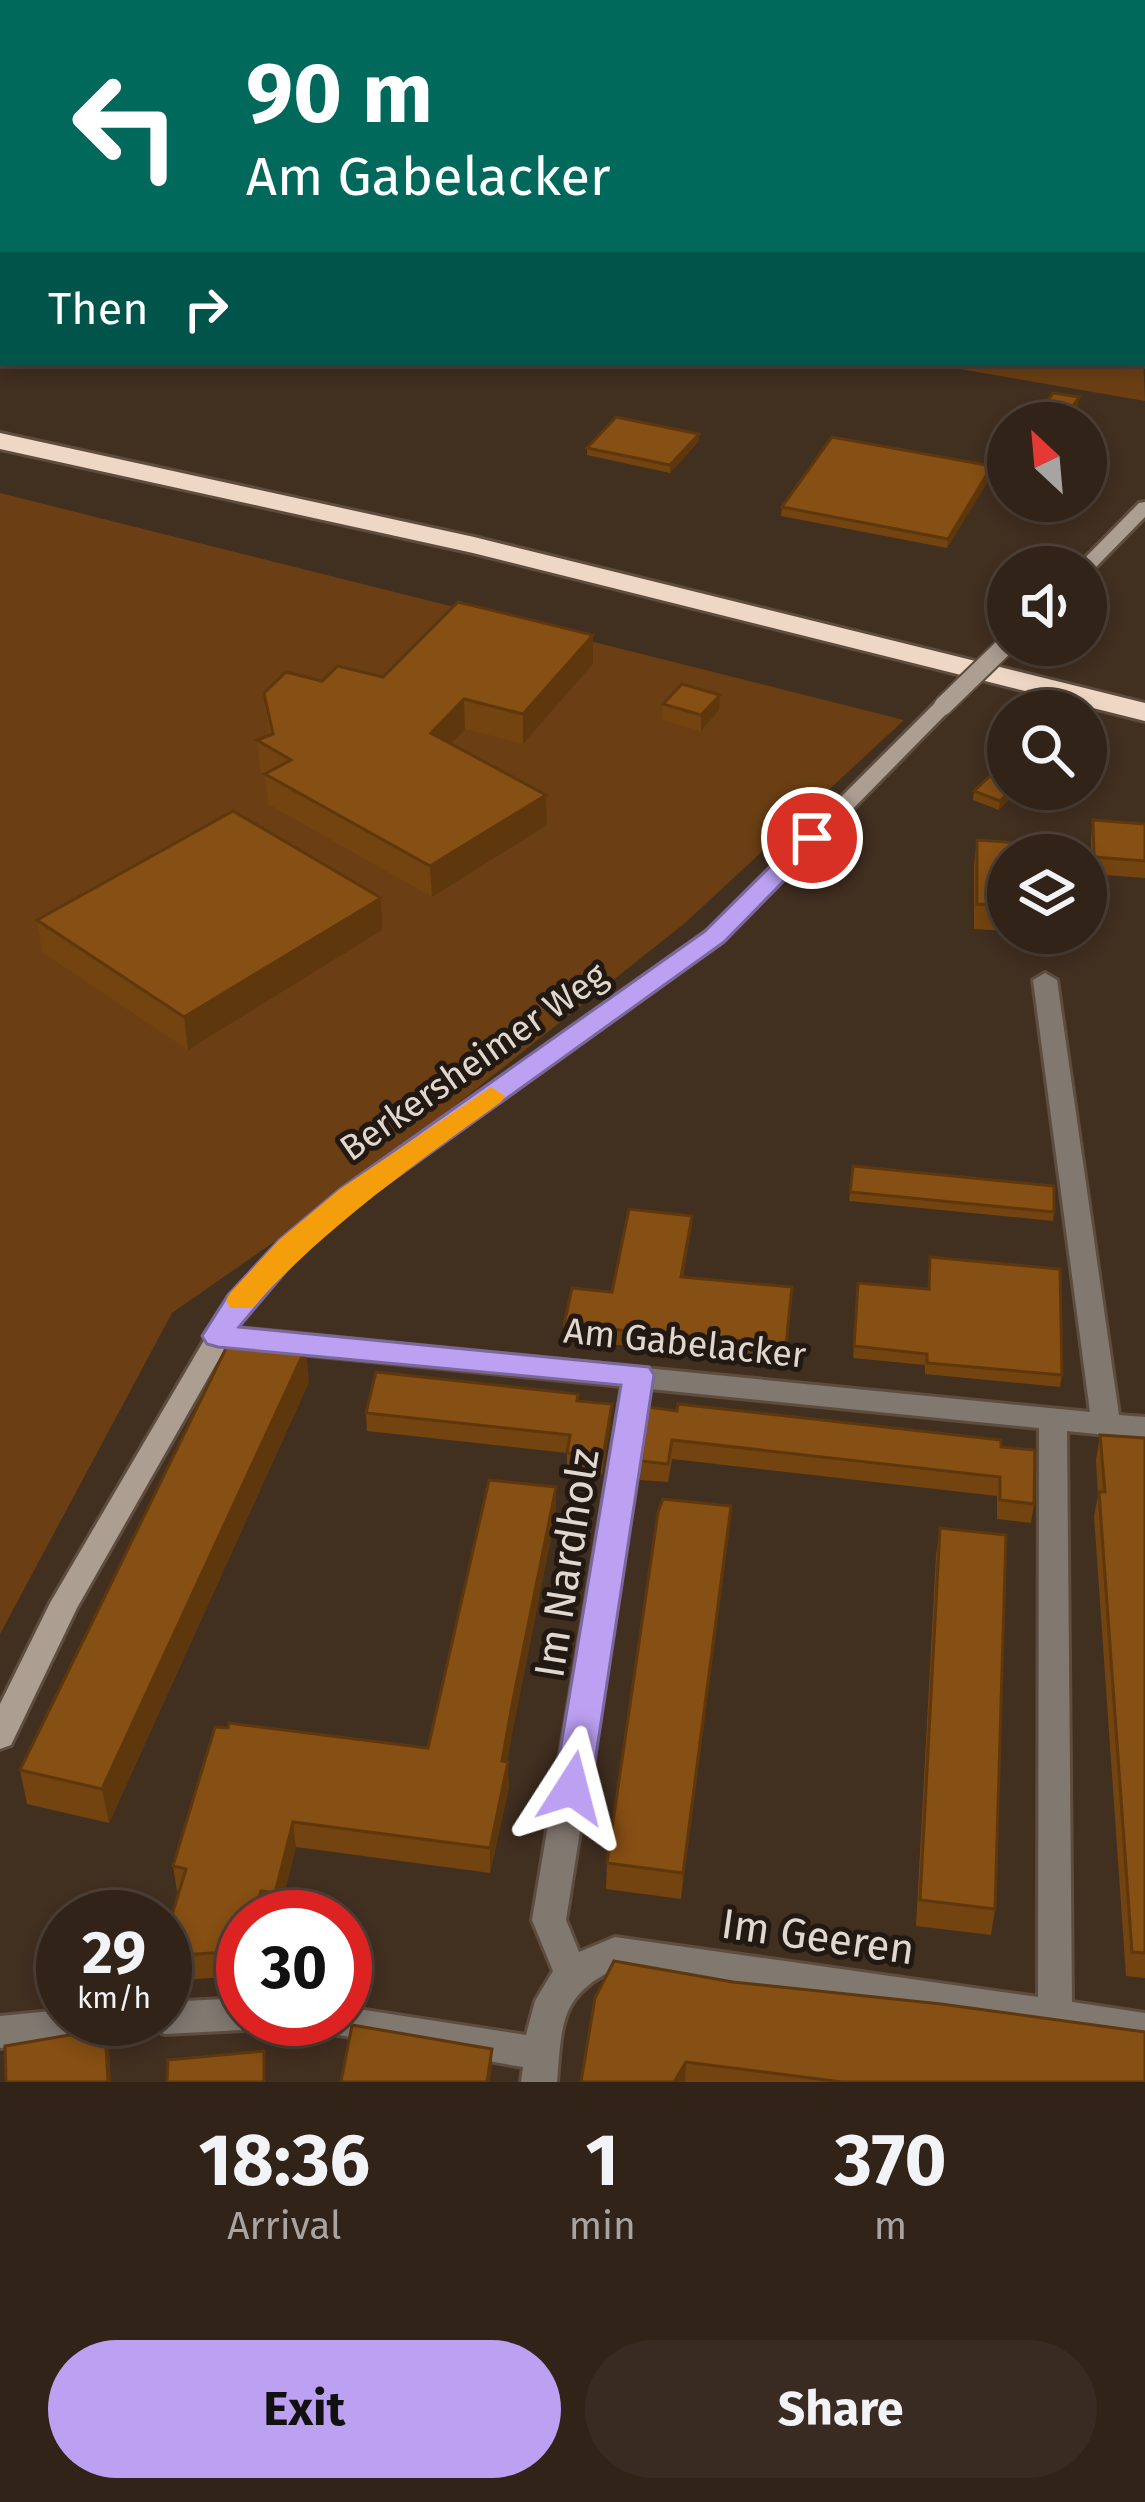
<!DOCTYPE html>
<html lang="en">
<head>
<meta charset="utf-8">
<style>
  body { margin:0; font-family:"Fira Sans",sans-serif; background:#392b21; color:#f1f3f6; height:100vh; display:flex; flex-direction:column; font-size:45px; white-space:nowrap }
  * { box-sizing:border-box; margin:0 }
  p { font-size:39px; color:#a8a4a2 }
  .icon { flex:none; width:66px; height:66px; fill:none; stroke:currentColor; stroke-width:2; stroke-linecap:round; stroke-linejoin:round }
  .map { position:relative; height:2082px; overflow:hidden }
  .panel { display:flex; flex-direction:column; background:#312318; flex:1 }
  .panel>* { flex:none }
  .hud { position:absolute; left:0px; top:0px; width:1146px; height:366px; box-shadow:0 6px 18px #0003,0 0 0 3px #4c4037; background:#00695c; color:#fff; overflow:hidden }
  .needle { width:78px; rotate:334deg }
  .buttons { position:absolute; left:987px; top:402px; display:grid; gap:24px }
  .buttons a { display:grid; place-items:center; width:120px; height:120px; border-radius:50%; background:#312318; box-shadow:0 6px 18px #0003,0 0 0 3px #4c4037; font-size:60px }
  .speed { position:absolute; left:36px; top:1890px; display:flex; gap:24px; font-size:60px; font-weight:700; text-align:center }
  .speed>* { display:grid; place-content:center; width:156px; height:156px; border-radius:50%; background:#312318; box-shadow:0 6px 18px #0003,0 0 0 3px #4c4037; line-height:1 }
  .speed small { font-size:30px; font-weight:400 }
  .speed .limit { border:18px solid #d22; background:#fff; color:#111 }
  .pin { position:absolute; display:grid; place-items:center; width:102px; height:102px; color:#fff; margin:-51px; border:6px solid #fff; border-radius:50%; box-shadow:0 3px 12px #0007 }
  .me { position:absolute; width:132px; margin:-66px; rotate:9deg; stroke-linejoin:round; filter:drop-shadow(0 0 9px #0008) }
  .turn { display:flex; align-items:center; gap:42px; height:252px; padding:0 48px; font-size:54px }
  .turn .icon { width:156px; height:156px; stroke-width:2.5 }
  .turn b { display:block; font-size:84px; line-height:102px }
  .then { display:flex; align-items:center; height:114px; padding:0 48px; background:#0003; gap:24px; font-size:45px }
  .eta { display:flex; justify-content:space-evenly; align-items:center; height:204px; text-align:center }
  .eta b { font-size:72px; font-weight:700; line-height:84px }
  .primary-button { display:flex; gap:24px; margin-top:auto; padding:24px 48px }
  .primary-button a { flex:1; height:138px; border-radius:72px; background:#bca0f2; color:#111; font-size:48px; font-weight:700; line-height:138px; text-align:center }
  .primary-button a+a { background:#392b21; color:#f1f3f6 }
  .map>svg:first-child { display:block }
</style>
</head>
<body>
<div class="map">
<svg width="1145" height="2082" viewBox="0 0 1145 2082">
  <rect width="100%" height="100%" fill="#412f20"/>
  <!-- green -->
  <g fill="#6b3f13">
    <path d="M1143,359L1145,401L925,363H1143Z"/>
    <path d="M0,493L904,720L685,923L350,1189L172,1313L0,1634Z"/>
  </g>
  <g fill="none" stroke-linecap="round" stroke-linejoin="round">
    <defs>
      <g id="street">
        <path d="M944,0H982L985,3H947Z"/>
        <rect x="1143" y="69" width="2" height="9"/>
        <path d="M1045,973L1057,980L1119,1415L1145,1417V1439L1067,1431L1072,2002L1145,2013V2045L617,1968C559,1995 562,2025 557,2082H521L523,2067L310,2030L305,2019H345V2007L526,2035L535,2001L553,1971L532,1920L622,1386L218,1346L208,1343L204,1336L208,1329L218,1326L1090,1412L1033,980ZM650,1389L1039,1428L1038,1997L615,1937L579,1952L566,1920Z"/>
        <path d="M243,1998V2019H258L255,2025L243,2030L165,2034L157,2031L0,2048V2016L63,2010V2019H165V2002Z"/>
      </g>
      <g id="secondary">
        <path d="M1145,502V517L1092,571L1076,567L1139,503Z"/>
        <path d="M943,700L953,706L950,710L723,941L359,1202L299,1254L248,1310L228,1343L77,1608L11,1745L0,1749V1704L50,1603L230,1296L281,1240L341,1190L707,931L936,702Z"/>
      </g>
      <path id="highway" d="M0,433L474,537L1145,703V721L473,553L0,449Z"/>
    </defs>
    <!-- street casing -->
    <use href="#street" stroke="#5e4d3f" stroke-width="6"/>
    <!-- secondary casing -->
    <use href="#secondary" stroke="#5e4d3f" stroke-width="6"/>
    <!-- highway casing -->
    <use href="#highway" stroke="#5e4d3f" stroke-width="6"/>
    <!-- street -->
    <use href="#street" fill="#817870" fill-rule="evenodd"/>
    <!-- secondary -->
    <use href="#secondary" fill="#ad9e92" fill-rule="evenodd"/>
    <!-- highway -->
    <use href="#highway" fill="#eed7c4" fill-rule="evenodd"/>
    <defs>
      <g id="rail">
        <path d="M441,3L448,0"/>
        <path d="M479,3L487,0"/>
      </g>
    </defs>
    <!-- rail casing -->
    <use href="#rail" stroke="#b8aba0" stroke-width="9"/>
    <!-- rail -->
    <use href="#rail" stroke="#211912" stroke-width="6" stroke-dasharray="16" stroke-linecap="butt"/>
    <defs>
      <path id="secondary-bridge" d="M943,706L1008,643"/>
    </defs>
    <!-- secondary-bridge casing -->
    <use href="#secondary-bridge" stroke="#5e4d3f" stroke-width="22" stroke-linecap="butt"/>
    <!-- secondary-bridge -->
    <use href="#secondary-bridge" stroke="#ad9e92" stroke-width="18"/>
  </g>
  <!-- wall -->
  <g fill="#734410">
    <path d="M862,0H924L922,3H862Z"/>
    <path d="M699,434L698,442L670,473L587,455V448Z"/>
    <path d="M992,466L991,476L947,548L781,516L782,507Z"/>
    <path d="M593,664L523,744L465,729L451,744L546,795L547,825L432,897L268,804L265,774L260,770L257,740L269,736L264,693L322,681Z"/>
    <path d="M720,695L719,710L701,731L662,720L663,704Z"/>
    <path d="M1008,770L999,810L973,800L974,791Z"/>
    <path d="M1093,820L1145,824V878L1091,874V837Z"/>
    <path d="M977,840L1008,855V931L974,929V864Z"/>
    <path d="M37,920L382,930L188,1050L42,952Z"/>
    <path d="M853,1166L1054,1212L1053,1221L849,1201Z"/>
    <path d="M691,1230L683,1277L792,1287L785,1360L564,1340V1325L612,1292Z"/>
    <path d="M930,1257L1062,1375L1060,1387L925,1374V1365L853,1358L858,1283L928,1289Z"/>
    <path d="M309,1382L109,1823L27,1804L20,1770Z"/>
    <path d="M578,1401L611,1422L602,1475L567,1471V1453L367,1431L366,1413Z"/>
    <path d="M649,1407L1001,1447L1034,1504L1031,1523L997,1519V1496L672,1459L668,1482L640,1480L641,1461Z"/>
    <path d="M1100,1435L1145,1438V1978L1126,1976L1094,1516L1098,1496L1096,1460Z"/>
    <path d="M556,1487V1513L513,1725L507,1762L509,1787L490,1873L296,1847L278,1917L264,1915L243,1917V1976L165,1981V1938L179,1891H177L173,1866L428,1748Z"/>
    <path d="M731,1506L729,1533L681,1899L606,1889L607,1863Z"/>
    <path d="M940,1528L995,1909L991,1935L916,1926L936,1555Z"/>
    <path d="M733,1982L1145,2082H581Z"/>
  </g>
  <!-- shaded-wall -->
  <g fill="#5e370d">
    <path d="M1079,397L1078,409L1068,423H1062Z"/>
    <path d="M699,434L698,442L670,473V465Z"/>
    <path d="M992,466L991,476L947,548L948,539Z"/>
    <path d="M593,635V664L523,744V714Z"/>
    <path d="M720,695L719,710L701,731V715Z"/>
    <path d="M464,699L465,729L433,763L431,733Z"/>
    <path d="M1012,789H1020L999,810L1000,801Z"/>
    <path d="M546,795L547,825L432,897L430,866Z"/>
    <path d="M381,898L382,930L188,1050L184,1017Z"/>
    <path d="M692,1216L691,1230L680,1292L681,1277Z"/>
    <path d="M306,1348L309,1382L109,1823L102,1789Z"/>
    <path d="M612,1404L611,1422L602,1475L603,1456Z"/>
    <path d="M556,1487V1513L502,1786V1761Z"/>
    <path d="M731,1506L729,1533L681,1899L683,1873Z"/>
    <path d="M508,1762L509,1787L490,1873V1848Z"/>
    <path d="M293,1822L296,1847L278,1917L275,1893Z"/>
    <path d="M261,1891L264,1917H254Z"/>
    <path d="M105,2029L109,2047L111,2082H108Z"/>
    <path d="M492,2049V2066L490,2082H487Z"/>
    <path d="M686,2062L685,2082H674V2079Z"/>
  </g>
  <!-- building -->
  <g fill="#864f13" stroke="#5e370d" stroke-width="3">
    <path d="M650,0H792L790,3H649Z"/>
    <path d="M882,0H914L913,3H881Z"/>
    <rect x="967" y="0" width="27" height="3"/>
    <path d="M1131,0H1145V22L1143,19V3H1133Z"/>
    <path d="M1143,79H1145V102L1143,101Z"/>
    <path d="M1143,163L1145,164V186H1143Z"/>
    <path d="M1053,393L1079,397L1062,423H1032Z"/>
    <path d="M616,417L699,434L670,465L587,448Z"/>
    <path d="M832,437L992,466L948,539L782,507Z"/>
    <path d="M458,602L593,635L523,714L464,699L431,733L546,795L430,866L265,774L291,760L257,740L273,734L264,693L286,672L322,681L338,666L383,677Z"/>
    <path d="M682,684L720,695L701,715L663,704Z"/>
    <path d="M1000,767L1008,770V789H1012L1000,801L974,791Z"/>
    <path d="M233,811L381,898L184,1017L37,920Z"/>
    <path d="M1093,820L1145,824V861L1094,857Z"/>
    <path d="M977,840L1082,847V855H1008V906L977,904Z"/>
    <path d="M853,1166L1054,1186V1212L850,1192Z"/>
    <path d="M629,1209L692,1216L681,1277L792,1287L786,1345L564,1325L572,1288L612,1292Z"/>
    <path d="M930,1257L1060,1269L1062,1375L927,1363V1354L854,1346L858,1283L929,1289Z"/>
    <path d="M230,1340L306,1348L102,1789L20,1770Z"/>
    <path d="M376,1372L578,1394L577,1401L612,1404L603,1456L567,1453L570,1435L366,1413Z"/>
    <path d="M678,1404L1001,1440V1447L1035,1450L1034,1504L1000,1500V1477L672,1440L668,1464L641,1461L649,1407L677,1411Z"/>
    <path d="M1100,1435L1145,1438V1953L1132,1952L1099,1492H1105Z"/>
    <path d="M489,1480L556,1487L513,1700L502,1761L508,1762L490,1848L293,1822L275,1893L261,1891L254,1917H243V1951L165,1956V1938L186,1869L173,1866L215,1727L228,1728L229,1723L428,1748Z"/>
    <path d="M663,1499L731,1506L683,1873L607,1863L658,1512Z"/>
    <path d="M940,1528L1006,1535L995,1909L920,1900Z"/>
    <path d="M614,1961L733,1982L941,2004L1145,2032V2082H842L686,2062L674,2082H581L595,1998Z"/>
    <path d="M352,2025L492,2049L487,2082H341Z"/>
    <path d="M105,2029L108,2082H6L5,2046Z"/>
    <path d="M264,2051V2082H167L168,2060Z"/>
  </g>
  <!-- route -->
  <path fill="#bca0f2" stroke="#7a689d" stroke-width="3" d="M812,830L825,838L821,843L724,942L361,1203L300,1255L239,1327L649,1367L654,1375L591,1788L585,1799L572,1803L559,1799L554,1788L621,1385L218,1347L207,1344L202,1336L228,1295L279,1240L340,1189L705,931L804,833Z"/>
  <!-- slow -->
  <path fill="#f59e0b" d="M491,1087L505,1096L501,1102C412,1166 326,1227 252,1308H230L226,1300L230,1293L279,1240L340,1189Z"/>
  <g text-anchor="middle" stroke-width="10" stroke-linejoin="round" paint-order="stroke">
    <!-- street labels -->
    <g font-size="36" fill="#e2d7ce" stroke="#211912">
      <text transform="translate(473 1061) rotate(-35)" y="13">Berkersheimer Weg</text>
      <text transform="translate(685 1342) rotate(6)" y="13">Am Gabelacker</text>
    </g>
    <!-- near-street labels -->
    <g font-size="42" fill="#e2d7ce" stroke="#211912">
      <text transform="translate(566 1563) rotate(-81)" y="15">Im Nardholz</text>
      <text transform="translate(818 1936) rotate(8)" y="15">Im Geeren</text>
    </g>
  </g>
</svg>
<div class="buttons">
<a><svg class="needle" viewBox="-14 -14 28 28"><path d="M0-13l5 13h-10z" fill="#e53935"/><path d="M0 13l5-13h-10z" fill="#a8a4a2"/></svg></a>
<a><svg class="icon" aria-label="sound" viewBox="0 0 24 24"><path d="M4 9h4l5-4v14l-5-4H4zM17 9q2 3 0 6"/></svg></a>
<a><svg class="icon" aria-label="search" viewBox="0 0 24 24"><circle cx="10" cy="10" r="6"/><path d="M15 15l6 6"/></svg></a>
<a><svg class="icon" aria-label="layers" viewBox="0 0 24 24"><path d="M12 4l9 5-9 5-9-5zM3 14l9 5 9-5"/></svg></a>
</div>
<div class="speed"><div>29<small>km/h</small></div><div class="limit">30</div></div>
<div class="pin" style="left:812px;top:838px;background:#d93025"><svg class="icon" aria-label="arrive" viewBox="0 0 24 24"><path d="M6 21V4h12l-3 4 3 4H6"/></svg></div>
<svg class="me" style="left:572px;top:1788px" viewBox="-20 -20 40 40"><path d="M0-17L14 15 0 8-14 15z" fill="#bca0f2" stroke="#fff" stroke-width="4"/></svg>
<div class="hud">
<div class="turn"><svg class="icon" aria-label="left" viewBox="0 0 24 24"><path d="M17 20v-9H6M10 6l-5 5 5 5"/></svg><div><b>90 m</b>Am Gabelacker</div></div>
<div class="then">Then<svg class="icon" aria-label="right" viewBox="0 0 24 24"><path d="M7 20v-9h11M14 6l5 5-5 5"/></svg></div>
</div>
</div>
<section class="panel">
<div class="eta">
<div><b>18:36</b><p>Arrival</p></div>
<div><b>1</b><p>min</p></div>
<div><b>370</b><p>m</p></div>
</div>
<div class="primary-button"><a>Exit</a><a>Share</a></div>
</section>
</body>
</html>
